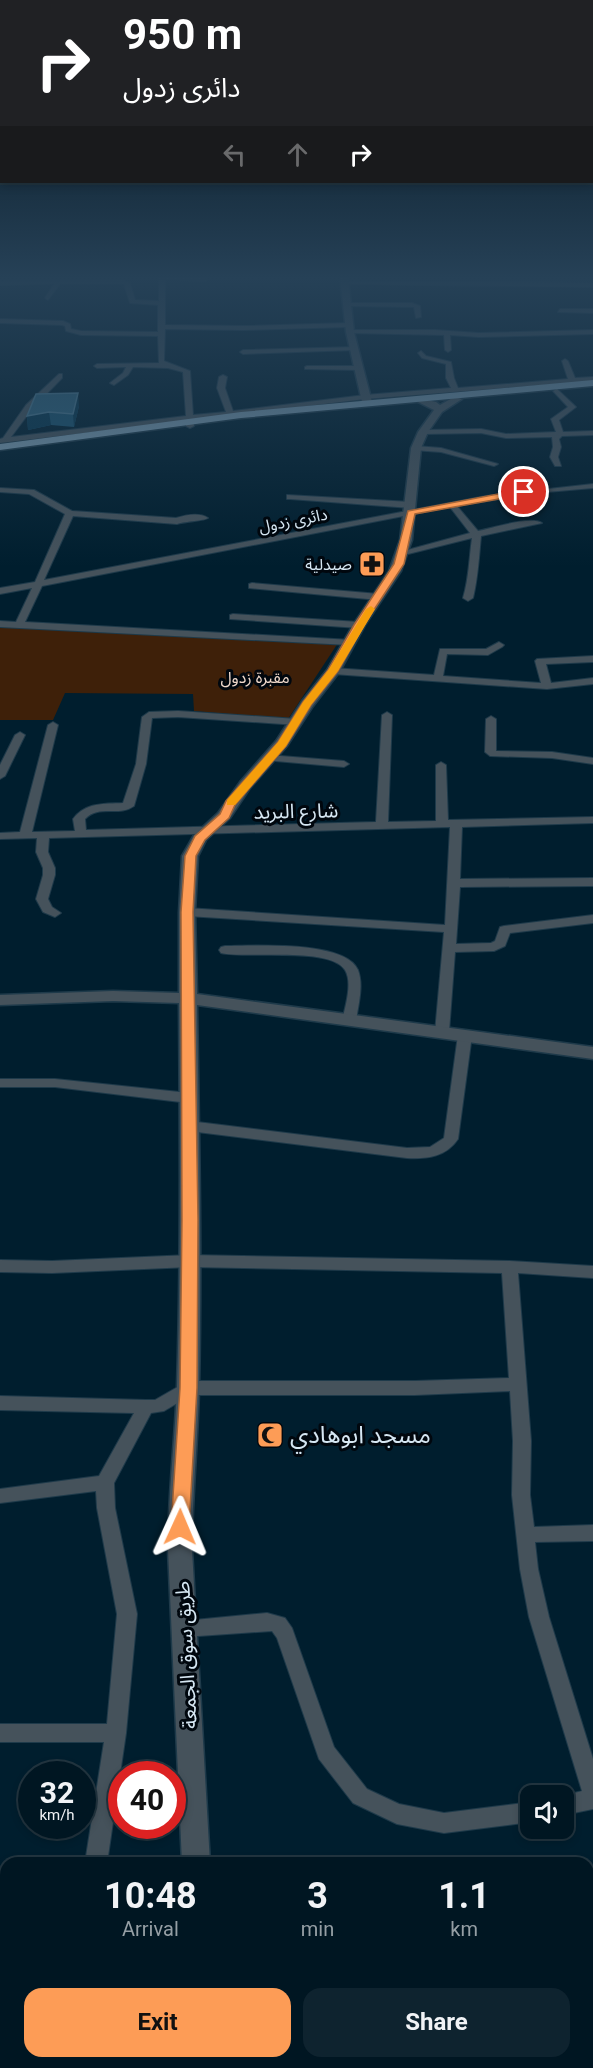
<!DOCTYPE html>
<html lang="en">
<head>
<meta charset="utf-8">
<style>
  body { margin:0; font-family:Roboto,"Noto Sans Arabic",sans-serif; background:#0e232f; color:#f1f3f6; height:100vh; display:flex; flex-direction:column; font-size:22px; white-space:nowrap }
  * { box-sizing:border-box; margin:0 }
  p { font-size:20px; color:#959fa5 }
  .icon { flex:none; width:33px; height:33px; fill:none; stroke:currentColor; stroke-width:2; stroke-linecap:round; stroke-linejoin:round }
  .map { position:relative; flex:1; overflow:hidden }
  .details { position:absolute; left:0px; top:1857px; width:594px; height:212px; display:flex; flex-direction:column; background:#001622; border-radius:18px 18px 0 0; box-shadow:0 3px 9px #0003,0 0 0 2px #223540 }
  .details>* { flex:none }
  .guide { position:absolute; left:0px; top:0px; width:594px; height:183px; box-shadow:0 3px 9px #0003,0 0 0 2px #223540; background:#202124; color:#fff; overflow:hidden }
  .tools { position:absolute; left:520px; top:1785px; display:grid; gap:12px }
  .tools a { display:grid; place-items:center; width:54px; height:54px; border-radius:12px; background:#001622; box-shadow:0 3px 9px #0003,0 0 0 2px #223540; font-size:30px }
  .speed { position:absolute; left:18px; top:1761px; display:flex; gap:12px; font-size:30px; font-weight:700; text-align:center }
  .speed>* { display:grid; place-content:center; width:78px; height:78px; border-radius:50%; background:#001622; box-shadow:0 3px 9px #0003,0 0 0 2px #223540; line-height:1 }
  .speed small { font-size:15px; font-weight:400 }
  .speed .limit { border:9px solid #d22; background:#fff; color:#111 }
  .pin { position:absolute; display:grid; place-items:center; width:51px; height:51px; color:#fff; margin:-26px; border:3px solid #fff; border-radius:50%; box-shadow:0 2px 6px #0007 }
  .me { position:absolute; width:66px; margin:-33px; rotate:1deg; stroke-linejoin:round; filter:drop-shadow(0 0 4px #0008) }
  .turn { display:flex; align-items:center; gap:21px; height:126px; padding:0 24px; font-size:27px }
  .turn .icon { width:78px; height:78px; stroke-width:2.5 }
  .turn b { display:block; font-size:42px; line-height:51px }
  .lanes { display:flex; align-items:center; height:57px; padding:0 24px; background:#0003; justify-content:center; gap:30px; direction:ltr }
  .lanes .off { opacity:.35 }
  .eta { display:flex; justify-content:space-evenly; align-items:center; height:102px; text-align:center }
  .eta b { font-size:36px; font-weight:700; line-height:42px }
  .cta { display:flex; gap:12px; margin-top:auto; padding:12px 24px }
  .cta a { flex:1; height:69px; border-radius:18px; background:#fd9c56; color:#111; font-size:24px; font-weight:700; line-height:69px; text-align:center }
  .cta a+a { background:#0e232f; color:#f1f3f6 }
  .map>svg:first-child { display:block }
</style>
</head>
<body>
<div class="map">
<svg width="593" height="2068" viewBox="0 0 593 2068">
  <rect width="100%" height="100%" fill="#001e2e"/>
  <!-- green -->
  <path fill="#3e2009" d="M0,626L338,643L288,719L194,711L193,694L65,693L53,720H0Z"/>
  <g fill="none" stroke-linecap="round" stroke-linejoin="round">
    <defs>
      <g id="minor">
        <path d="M159,277H204L208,279L205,281L165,279V325L243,326L349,323L352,325L349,327L243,330L165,329L164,361L190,371L193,415L226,412L217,388L219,377L223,375L227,377L225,388L233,411L365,395L451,388L446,378V364L422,358L418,353L421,351L426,356L451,362L454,378L458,388L568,379L562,361L565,359L568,361L575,378L593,377V381L365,399L193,420L194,426L190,428L186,426V421L0,443V439L3,438L26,405L59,374H62V378L32,409L11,437L186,416L183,372L168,368L133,367L128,375L114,385L110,383L123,373L126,367L97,368L94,366L97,364L159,363L158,336L81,335L66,331L65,326L62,325L0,323V319L63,321L70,324L71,329L81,331L158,332V305L130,303L124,284H60L48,300L45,298L54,284L0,285V281L123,280L130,283L135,300L159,301Z"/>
        <path d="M345,281L593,283V287L343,284Z"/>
        <path d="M346,303H412L420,306L421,317L416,318L414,307H412L344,306Z"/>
        <path d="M560,309H593V313L558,312Z"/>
        <path d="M350,330H435L479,333L593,330V334L479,337L450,335L451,350L448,352L445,350L444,335L348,333Z"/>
        <path d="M354,347L356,350L243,354L240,352L243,350Z"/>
        <path d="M307,366H358L362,368L358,370L305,369V367Z"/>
        <path d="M557,389L576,407L559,420L563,432L593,431V435L562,436L559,439L561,447L558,457L561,466H555L550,457L553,447L552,437L506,438L481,433L423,434L419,432L423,430L481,429L506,434L556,432L551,419L568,407L553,391Z"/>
        <path d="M416,446L441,448L498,464L494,466L441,452L413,450L412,448Z"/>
        <path d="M593,484V488L535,493L457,506L478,531C492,528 530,516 542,523L481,536C479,557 478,577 473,598L468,601L463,598C469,578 469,559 472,538L404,555L400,552L470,533L450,507L42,586L25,622L352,640V644L349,645L0,627V621L16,622L32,588L0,594V588L35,582L65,514L29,494L0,492V488L34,490L72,511L176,518C186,515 199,512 208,518C204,521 186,521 177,524L73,516L44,580L486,496Z"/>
        <path d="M287,495L411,502L415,505L411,508L290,499H287Z"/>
        <path d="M252,583L379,594L384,597L379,600L249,588V584Z"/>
        <path d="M233,614L359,622L364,625L359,628L230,619V615Z"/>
        <path d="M499,642L504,645L502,647L488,655L447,654L443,676L541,683L535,661L537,659L593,656V662L546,664L551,683L593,678V684L547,689L333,674L328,671L333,668L434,675L440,649H486Z"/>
        <path d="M178,711L297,719L302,722L297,725L178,717L152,718L146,764L134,806C119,817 99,804 85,819L86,830L376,822L382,715L387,712L392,715L388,822L436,821V765L441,762L446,765L448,820L593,817V823L462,827L460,879L593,878V886L460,887L456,944L491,943L495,941L500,927L504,926L593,915V923L510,933L505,946L494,951L455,952L449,1032L442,1036L435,1032L444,932L187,916L181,912L187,908L445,925L450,827L49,838L48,852L55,868V875L48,899L52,907L61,913L55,917L43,912L36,899L43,875V868L36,852L37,838L0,839V833L20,832L48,725L53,722L58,725L32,832L75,831L73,819C86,802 104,804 123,803L136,764L142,717L149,712Z"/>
        <path d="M491,716L496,719V751L552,752L593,758V764L552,758L490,756L485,752L486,719Z"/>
        <path d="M20,732L25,735L5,776L0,779V765L15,735Z"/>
        <path d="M268,755L344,761L349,764L344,767L264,760V756Z"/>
        <path d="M225,946C253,946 345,940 358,970C364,986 358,1005 356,1021L349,1025L342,1021C345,1007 353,983 345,970C330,946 246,959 221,953L219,950L221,947Z"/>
        <path d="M465,1031L472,1035L458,1139C446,1157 427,1159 407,1158L189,1131L182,1126L189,1121L407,1148L430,1147L444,1138L458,1035Z"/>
        <path d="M0,1079H55L189,1093L196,1098L189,1103L55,1087H0Z"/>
        <path d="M190,1255L510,1261L593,1266V1278L518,1273L531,1441L530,1495L534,1527L593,1525V1541L535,1542L538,1569L549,1617L593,1759V1809L564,1815L563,1796L582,1791L529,1617L520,1569L512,1495L513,1441L510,1391L415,1395H191L164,1411L151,1413L114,1483L115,1508L137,1614L126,1733L107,1863H85L104,1742H0V1724H107L117,1614L97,1508L96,1491L0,1503V1489L99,1476L134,1413L0,1410V1396L146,1400H155L188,1381H415L509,1378L502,1273L190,1267L52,1273L0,1272V1260L52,1261Z"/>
        <path d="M267,1613L285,1618L292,1628L334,1747L367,1789L399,1804L444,1813L531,1802V1822L444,1833L397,1824L353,1803L319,1759L277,1638L272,1631L184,1637L177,1635L174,1629L177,1623L184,1621Z"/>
        <path d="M0,1958L6,1959V1981L0,1980Z"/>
        <path d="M44,2062H68L67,2068H43Z"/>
      </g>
      <g id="tertiary">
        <path d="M340,277H348L354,332L372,402L367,405L362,402L346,332Z"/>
        <path d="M454,397L462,399L442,412L428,432L421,448L412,540L401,571L365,625L340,671L313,706L287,746L250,788L230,818L206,840L198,856L195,912L197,994L593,1047V1059L197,1005C199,1132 202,1259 199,1387C198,1441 192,1495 192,1550L210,1863H182L168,1550C168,1495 175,1441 177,1386C181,1259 180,1131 179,1003L113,1001L0,1005V995L113,991L179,993V912L182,856L194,835L218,813L240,782L276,741L302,701L327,670L353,625L389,571L400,540L411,448L418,432L434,410L418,402L423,399L436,402L440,405Z"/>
        <path d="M189,2062H221L222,2068H190Z"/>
      </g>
      <path id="trunk" d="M593,380V386L241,418L0,450V444L241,412Z"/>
    </defs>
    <!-- minor casing -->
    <use href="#minor" stroke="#1e3a4a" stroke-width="2"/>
    <!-- tertiary casing -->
    <use href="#tertiary" stroke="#1e3a4a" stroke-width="3"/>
    <!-- trunk casing -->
    <use href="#trunk" stroke="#1e3a4a" stroke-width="3"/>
    <!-- minor -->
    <use href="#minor" fill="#45525b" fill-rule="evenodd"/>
    <!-- tertiary -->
    <use href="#tertiary" fill="#45525b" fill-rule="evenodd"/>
    <!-- trunk -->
    <use href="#trunk" fill="#7694a8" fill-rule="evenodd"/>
  </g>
  <!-- wall -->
  <path fill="#1a516d" d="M79,406L74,427L51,425L28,430L27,416Z"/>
  <!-- shaded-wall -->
  <g fill="#07364e">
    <path d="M78,393L79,406L74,427L73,414Z"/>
    <path d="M49,412L51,425L28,430L27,416Z"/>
  </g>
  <!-- building -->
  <path fill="#2e617b" stroke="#49768e" stroke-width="1.5" d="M78,393L73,414L49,412L27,416L36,394Z"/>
  <!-- sky -->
  <linearGradient id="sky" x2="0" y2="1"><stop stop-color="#001019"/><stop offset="0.49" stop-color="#264157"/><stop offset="1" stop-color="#264157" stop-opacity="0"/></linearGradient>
  <rect width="593" height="567" fill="url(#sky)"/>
  <!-- route -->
  <path fill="#fd9c56" stroke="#a46538" stroke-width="1.5" d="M524,489L528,492L527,494L415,514L404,564L364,625L338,671L311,705L286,746L235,805L229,818L205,840L196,856L193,912L198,1220L197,1388L189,1527L187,1533L180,1535L174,1533L171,1527L180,1388L182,1220L181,912L185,856L195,836L220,814L226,801L278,742L303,702L328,670L354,625L394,564L408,511Z"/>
  <!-- slow -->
  <path fill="#f59e0b" d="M371,606L375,609L338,671L311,705L286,746L235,805H227V800L278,742L303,702L329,669L366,609Z"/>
  <!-- icons -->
  <defs>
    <symbol id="pharmacy-square" viewBox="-11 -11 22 22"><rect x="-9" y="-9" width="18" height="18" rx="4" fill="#fd9c56" stroke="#00070e"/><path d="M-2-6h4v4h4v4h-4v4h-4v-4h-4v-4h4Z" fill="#111"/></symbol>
    <symbol id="mosque-square" viewBox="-11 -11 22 22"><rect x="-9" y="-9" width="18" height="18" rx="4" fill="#fd9c56" stroke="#00070e"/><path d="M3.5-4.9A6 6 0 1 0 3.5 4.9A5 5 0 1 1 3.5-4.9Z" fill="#111"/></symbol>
  </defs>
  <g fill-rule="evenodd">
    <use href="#pharmacy-square" x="357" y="549" width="30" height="30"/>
    <use href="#mosque-square" x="255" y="1420" width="30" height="30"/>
  </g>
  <g text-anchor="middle" stroke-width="6" stroke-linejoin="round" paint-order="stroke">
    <!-- far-street labels -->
    <g font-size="16" fill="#d6e7f3" stroke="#00070e">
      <text transform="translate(293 520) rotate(-11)" y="6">دائرى زدول</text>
    </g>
    <!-- far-poi labels -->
    <g font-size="16" fill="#d6e7f3" stroke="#00070e" text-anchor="end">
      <text x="352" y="570">صيدلية</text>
    </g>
    <!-- far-park labels -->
    <g font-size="16" fill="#f1dacc" stroke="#00070e">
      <text x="255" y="683">مقبرة زدول</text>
    </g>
    <!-- street labels -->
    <g font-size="20" fill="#d6e7f3" stroke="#00070e">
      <text transform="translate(296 811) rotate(-1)" y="7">شارع البريد</text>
      <text transform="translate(186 1655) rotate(-93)" y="7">طريق سوق الجمعة</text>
    </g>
    <!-- near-poi labels -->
    <g font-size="24" fill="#d6e7f3" stroke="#00070e" text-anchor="start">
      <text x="290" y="1443">مسجد ابوهادي</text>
    </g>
  </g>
</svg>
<div class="tools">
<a><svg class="icon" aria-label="sound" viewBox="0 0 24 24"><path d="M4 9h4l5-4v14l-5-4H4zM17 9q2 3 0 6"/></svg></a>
</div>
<div class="speed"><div>32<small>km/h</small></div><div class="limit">40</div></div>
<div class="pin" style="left:524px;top:492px;background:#d93025"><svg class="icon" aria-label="arrive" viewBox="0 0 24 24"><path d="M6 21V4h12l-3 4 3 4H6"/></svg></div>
<svg class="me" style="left:180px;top:1527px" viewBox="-20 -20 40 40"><path d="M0-17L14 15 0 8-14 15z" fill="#fd9c56" stroke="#fff" stroke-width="4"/></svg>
<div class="guide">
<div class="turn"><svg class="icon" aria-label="right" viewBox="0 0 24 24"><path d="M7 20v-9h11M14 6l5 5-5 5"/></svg><div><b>950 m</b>دائرى زدول</div></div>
<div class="lanes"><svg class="icon off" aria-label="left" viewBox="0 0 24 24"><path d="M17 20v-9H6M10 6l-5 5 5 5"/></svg><svg class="icon off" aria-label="ahead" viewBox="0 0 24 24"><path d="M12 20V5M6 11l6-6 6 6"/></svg><svg class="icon" aria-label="right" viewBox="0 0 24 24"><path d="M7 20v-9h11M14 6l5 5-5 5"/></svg></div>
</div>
<section class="details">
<div class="eta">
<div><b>10:48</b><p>Arrival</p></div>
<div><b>3</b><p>min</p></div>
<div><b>1.1</b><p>km</p></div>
</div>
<div class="cta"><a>Exit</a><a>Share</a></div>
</section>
</div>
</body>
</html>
